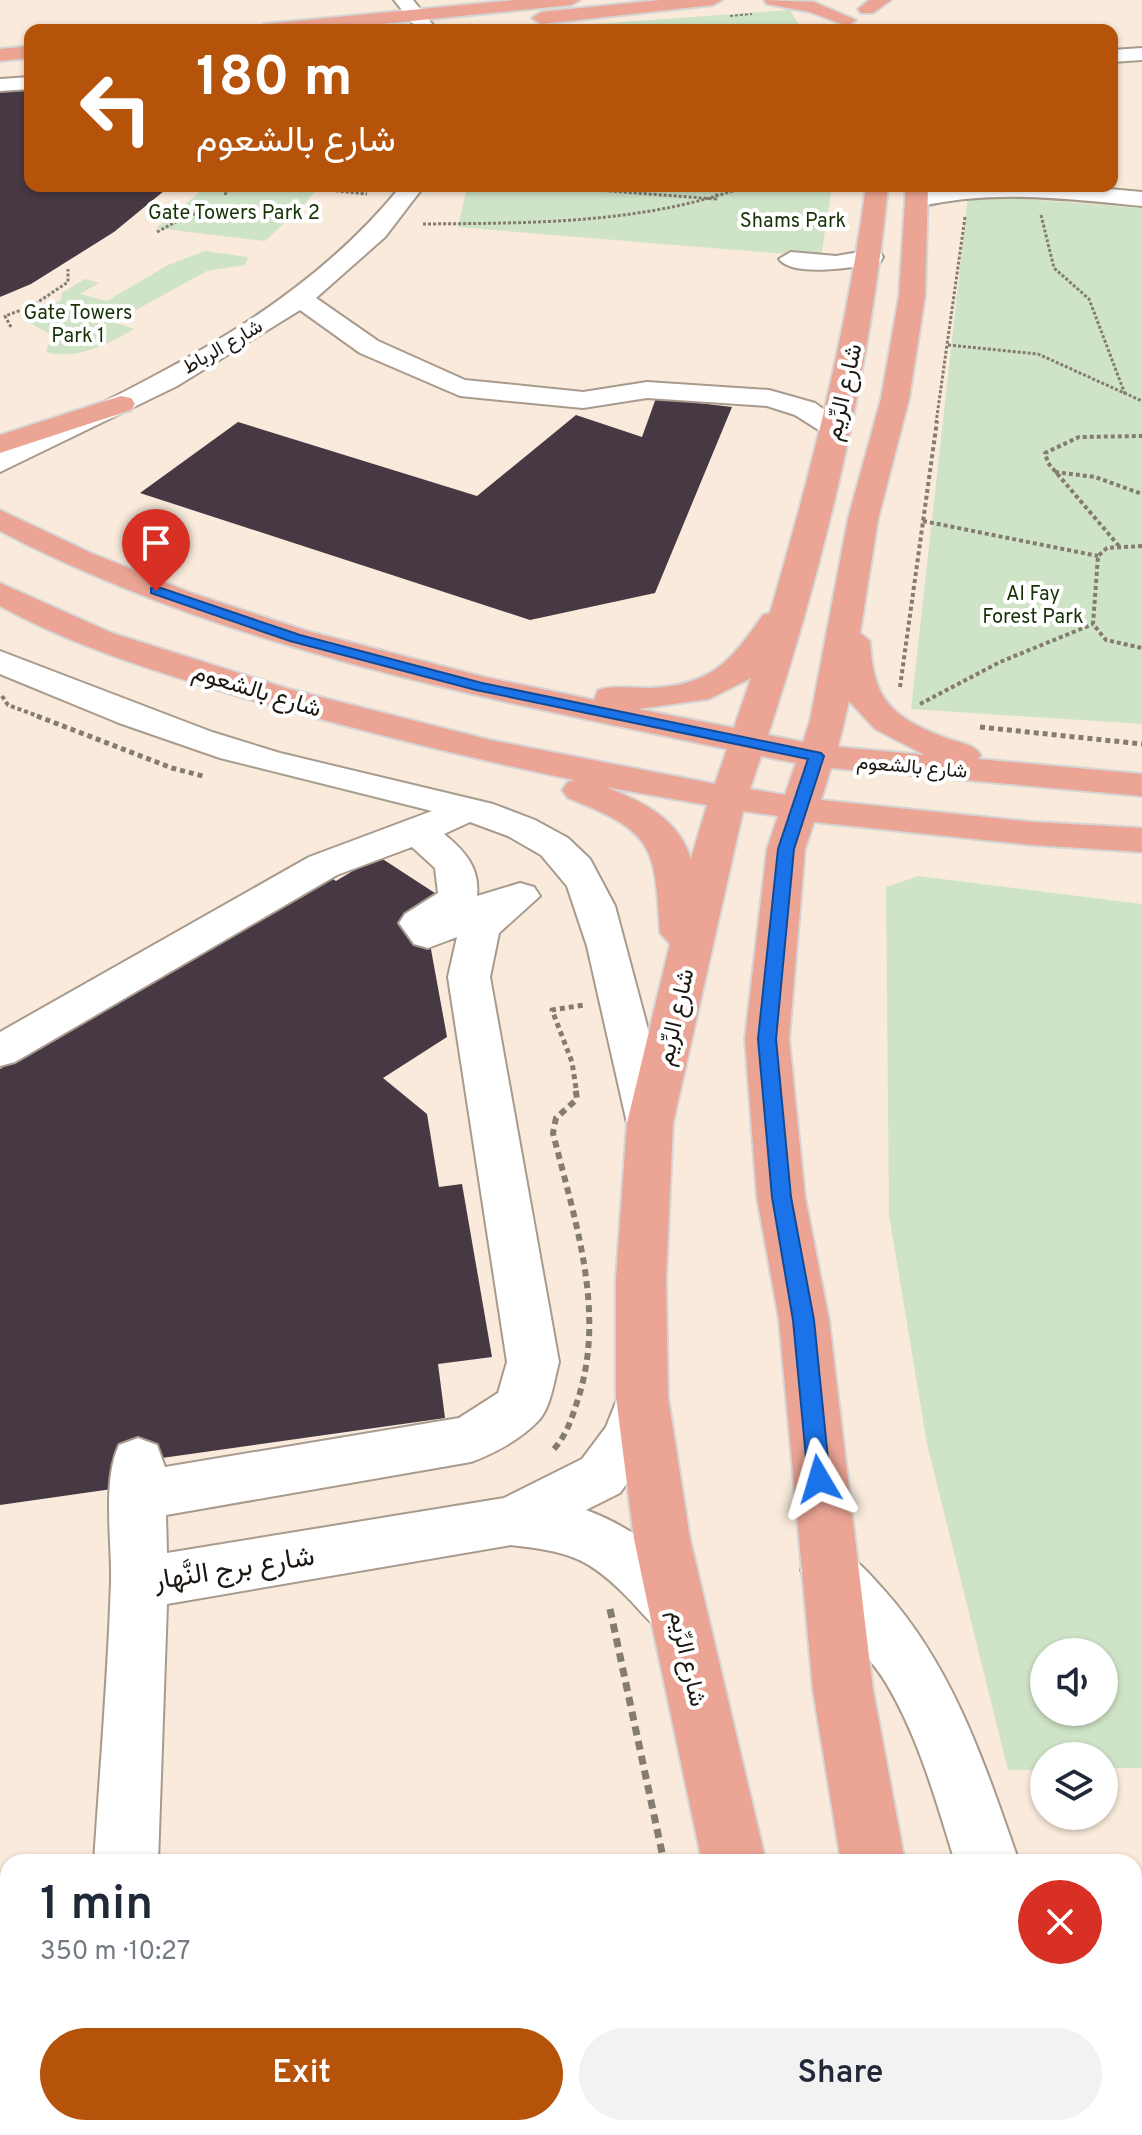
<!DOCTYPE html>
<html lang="en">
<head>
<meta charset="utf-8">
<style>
  body { margin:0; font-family:Overpass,Vazirmatn,sans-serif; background:#f2f2f3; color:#1f2937; height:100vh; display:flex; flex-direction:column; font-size:30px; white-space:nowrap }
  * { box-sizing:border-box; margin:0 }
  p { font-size:26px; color:#747a83 }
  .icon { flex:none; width:44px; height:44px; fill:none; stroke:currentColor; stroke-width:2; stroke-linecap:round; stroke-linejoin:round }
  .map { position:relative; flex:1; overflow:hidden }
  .drawer { position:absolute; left:0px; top:1854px; width:1142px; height:282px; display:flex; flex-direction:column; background:#fff; border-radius:24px 24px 0 0; box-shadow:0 2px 6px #0004 }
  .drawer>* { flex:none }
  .top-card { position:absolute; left:24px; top:24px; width:1094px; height:168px; border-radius:16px; box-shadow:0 2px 6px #0004; background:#b45309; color:#fff; overflow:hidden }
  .controls { position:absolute; left:1030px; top:1638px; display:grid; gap:16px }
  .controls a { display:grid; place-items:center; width:88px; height:88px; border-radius:50%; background:#fff; box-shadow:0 2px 6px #0004; font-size:40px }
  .pin { position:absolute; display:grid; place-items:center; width:68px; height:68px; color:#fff; margin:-82px -34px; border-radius:50% 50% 50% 0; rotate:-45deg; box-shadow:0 0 8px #0007 }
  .pin .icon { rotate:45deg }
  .me { position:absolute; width:88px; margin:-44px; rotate:353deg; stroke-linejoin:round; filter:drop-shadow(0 0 6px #0008) }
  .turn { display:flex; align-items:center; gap:28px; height:168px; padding:0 40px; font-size:36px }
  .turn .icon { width:104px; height:104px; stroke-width:2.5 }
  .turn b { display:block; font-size:56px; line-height:68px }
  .round { display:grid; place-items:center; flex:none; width:84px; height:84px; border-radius:42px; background:#f2f2f3 }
  .overview { display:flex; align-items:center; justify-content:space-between; height:136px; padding:0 40px }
  h1 { font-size:48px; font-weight:600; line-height:60px }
  .action { display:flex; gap:16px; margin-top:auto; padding:16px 40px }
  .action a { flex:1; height:92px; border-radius:48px; background:#b45309; color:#fff; font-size:32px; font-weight:600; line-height:92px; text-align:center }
  .action a+a { background:#f2f2f3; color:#1f2937 }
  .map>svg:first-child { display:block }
</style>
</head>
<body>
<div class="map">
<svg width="1142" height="2135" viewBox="0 0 1142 2135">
  <rect width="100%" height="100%" fill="#f9eadb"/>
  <!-- green -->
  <g fill="#cfe4c7" fill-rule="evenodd">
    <path d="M790,10L802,30H524L554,27Z"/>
    <path d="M207,186H319L303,206L265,241L156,228Z"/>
    <path d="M467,186H832L821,257L458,227Z"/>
    <path d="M968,195L1142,208V724L911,709Z"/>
    <path d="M205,251L248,257L245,265L207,271L114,322L134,329C109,344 74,361 46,352L52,335L24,320L61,300L62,293L85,279L99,283L80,294L107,301L168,265Z"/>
    <path d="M918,876L1142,904V1768H1104V1756H1044V1770H1008L927,1444L889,1215L886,887ZM1044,1652H1104V1712H1044Z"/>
  </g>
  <!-- building -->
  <g fill="#473943">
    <path d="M30,88V186H170L114,232L31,284L0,297V90Z"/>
    <path d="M656,398L732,407L655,593L530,620L140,493L238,422L477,496L576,415L642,437Z"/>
    <path d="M378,856L444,899L430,944L447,1037L383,1078L427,1114L439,1187L462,1184L492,1357L438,1364L445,1418L112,1465V1489L0,1505V1069L325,874L336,881Z"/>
  </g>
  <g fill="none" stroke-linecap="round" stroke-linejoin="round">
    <defs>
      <g id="minor">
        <path d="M394,0H413L437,30H418Z"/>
        <path d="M1142,48V60L1112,62V50Z"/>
        <path d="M30,77V89L0,91V79Z"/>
        <path d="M401,186H424L385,237L316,298L378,341L465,380L583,392L647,382L769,390L815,403L849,428L845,434H825L795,415L767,406L647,398L583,408L460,396L360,353L300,310L177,386L0,472V452C146,382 297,315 401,186Z"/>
        <path d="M952,186H1076L1142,192V206C1066,199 993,189 918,207L907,200L910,195Z"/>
        <path d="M871,250L880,252L883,257L880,262C859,267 793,278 779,259L791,252L836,256Z"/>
        <path d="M0,651L212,732L280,753L493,804L535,820L568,838L590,859L615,906L673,1123L666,1135L650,1140L634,1135L627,1123L587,946L567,886L541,855L508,836L470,822L444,834C465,851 480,868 477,896L520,883L534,887L540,896L499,933L490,977L559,1362C554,1380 551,1409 537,1422C521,1439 493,1454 471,1462L166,1515L167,1553L504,1498L582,1459L606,1427L624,1382L642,1375L660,1382L668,1397L648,1453L620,1493L586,1510C635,1528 685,1565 707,1613L698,1632L678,1639C656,1631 647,1618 631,1601C589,1557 570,1552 511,1545L167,1604L158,1862H94C100,1769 108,1675 111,1582C112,1540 102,1481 119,1445L138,1438L157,1445L165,1467L459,1418L498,1393L507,1362L448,977L457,937L428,948L414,944L399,923L405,914L438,893L435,868L412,847L337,875L15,1062L0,1066V1032L309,857L432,811L220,758L119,723L0,674Z"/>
        <path d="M829,1545C853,1554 867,1571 884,1590C954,1668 985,1765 1019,1862H955C936,1801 919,1738 886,1683C862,1643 820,1613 801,1570L809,1552Z"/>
        <rect x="79" y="2128" width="70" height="7"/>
        <path d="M1043,2128H1113L1116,2135H1046Z"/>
      </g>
      <g id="major">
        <path d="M516,0H580L571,5L322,30H256L265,24Z"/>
        <path d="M661,0H722L713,5L541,24L532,18L541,12Z"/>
        <path d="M764,0L814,2L856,20L847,26L810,12L767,4Z"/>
        <path d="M869,0H891L873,13H861L858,9Z"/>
        <path d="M30,46V58L0,61V49Z"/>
        <path d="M866,186H888C870,371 826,558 768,735L803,742L810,721L848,519L881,399L899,296L906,186H928L925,296L909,399L878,519L860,633L870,641C873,701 892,718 949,739C961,743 974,744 981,755L978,759L1142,774V796L831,768L821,800L1033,822L1142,828V852L1033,845L814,822L805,849L789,1039L805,1197L829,1320L873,1690L905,1862H841L813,1690L779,1320L757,1197L745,1039L767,849L778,816L743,811L673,1123L666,1279L668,1397L690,1539L766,1862H702L634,1539L616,1397V1279L627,1123L670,944L660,933C655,843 653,832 568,798L562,790L568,782L575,780C464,757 354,729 244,698C161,673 77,648 0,606V583L112,633L289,689L490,740L715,784L727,749C479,697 227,649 0,531V510L91,553L194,594L307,631L484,677L594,700L598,690C614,685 631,688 648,688C710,686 730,663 763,615L770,613C811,473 847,332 866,186ZM751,678L734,728L638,709L709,699ZM849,701L875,729L925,755L838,747ZM761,756L796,763L785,795L750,789ZM606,787L707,805L691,859C678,818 643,802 606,787Z"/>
        <path d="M121,396L131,398L135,404L131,410L0,453V435Z"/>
        <path d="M758,2128H828L829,2135H759Z"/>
        <path d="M903,2128H973L975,2135H905Z"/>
      </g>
    </defs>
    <!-- minor casing -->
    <use href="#minor" stroke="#a89a8d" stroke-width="4"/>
    <!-- major casing -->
    <use href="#major" stroke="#d6d5d5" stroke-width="4"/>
    <!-- path-far5 -->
    <g stroke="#847b71" stroke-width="2" stroke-dasharray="3 2" stroke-linecap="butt">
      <path d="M730,16L752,14"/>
      <path d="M718,25L736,30"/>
      <path d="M288,186L310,188"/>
      <path d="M540,186L571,188"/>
      <path d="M742,188L748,186"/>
    </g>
    <!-- path-far4 -->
    <g stroke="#847b71" stroke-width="3" stroke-dasharray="3 2" stroke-linecap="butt">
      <path d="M291,186L367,194"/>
      <path d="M544,186L716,199L718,186"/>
      <path d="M225,195L229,186"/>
      <path d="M1041,215L1054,268L1089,299L1125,394"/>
      <path d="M423,224C534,223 642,224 747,186"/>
      <path d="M157,232L187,216L213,209"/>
      <path d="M11,327L5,316L32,306L68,282V269"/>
      <path d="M948,345L1038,354L1142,401"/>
      <path d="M936,423L965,217"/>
    </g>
    <!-- path-far3 -->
    <g stroke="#847b71" stroke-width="4" stroke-dasharray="4 3" stroke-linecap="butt">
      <path d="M1055,472L1095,477L1142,494"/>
      <path d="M923,521L1098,556"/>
      <path d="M1119,546L1048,463L1045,453L1079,437L1142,436"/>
      <path d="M1142,546L1107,548L1098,556L1093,624L1106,640L1142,648"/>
      <path d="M900,687L937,421"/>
      <path d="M2,696L8,705L43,718"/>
      <path d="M920,704L1000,662L1093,624"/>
    </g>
    <!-- path-far2 -->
    <g stroke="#847b71" stroke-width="5" stroke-dasharray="5 4" stroke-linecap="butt">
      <path d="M37,716L172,768L203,776"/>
      <path d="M980,727L1142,744"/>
      <path d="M576,1088L572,1062L552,1010L584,1005"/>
    </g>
    <!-- path-far1 -->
    <path stroke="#847b71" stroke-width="6" stroke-dasharray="7 5" stroke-linecap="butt" d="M554,1449C565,1437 571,1421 576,1405C608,1315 575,1222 553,1133L556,1118L577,1099L575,1086"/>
    <!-- path -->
    <g stroke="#847b71" stroke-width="7" stroke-dasharray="9 6" stroke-linecap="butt">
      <path d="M610,1609L664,1862"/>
      <path d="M715,2128L716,2135"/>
    </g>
    <!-- minor -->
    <use href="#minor" fill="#fff" fill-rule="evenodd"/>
    <!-- major -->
    <use href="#major" fill="#eca494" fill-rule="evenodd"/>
  </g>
  <!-- route -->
  <path fill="#1a73e8" stroke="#114b97" stroke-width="2" d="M151,588H161L300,635L482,683L821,753L824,756L794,849L776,1039L791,1197L814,1320L830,1479L827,1485L819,1488L811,1485L808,1479L793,1320L772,1197L758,1039L778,849L808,759L476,690L290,641L151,593Z"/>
  <g text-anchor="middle" stroke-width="8" stroke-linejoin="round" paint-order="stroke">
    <!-- far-park labels -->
    <g font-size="20" fill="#163206" stroke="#fff">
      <text x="234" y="219">Gate Towers Park 2</text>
      <text x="793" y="227">Shams Park</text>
      <text x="78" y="319">Gate Towers<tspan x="78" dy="23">Park 1</tspan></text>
      <text x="1033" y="600">Al Fay<tspan x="1033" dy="23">Forest Park</tspan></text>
    </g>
    <!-- far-street labels -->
    <g font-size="20" fill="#1d1813" stroke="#fff">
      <text transform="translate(222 346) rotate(-30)" y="7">شارع الرباط</text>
      <text transform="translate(912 766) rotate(5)" y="7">شارع بالشعوم</text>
    </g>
    <!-- street labels -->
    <g font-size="24" fill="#1d1813" stroke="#fff">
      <text transform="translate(843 392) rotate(-77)" y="8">شارع الرِّيم</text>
      <text transform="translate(257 690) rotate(17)" y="8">شارع بالشعوم</text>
      <text transform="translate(675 1017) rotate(-77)" y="8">شارع الرِّيم</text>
      <text transform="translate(688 1658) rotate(77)" y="8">شارع الرِّيم</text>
    </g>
    <!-- near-street labels -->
    <g font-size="28" fill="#1d1813" stroke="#fff">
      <text transform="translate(234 1567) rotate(-9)" y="10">شارع برج النَّهار</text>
    </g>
  </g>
</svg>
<div class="controls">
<a><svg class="icon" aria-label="sound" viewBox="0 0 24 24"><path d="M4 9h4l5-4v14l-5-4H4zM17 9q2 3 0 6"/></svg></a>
<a><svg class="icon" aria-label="layers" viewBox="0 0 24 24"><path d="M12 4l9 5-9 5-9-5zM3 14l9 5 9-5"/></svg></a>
</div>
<div class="pin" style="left:156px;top:591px;background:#d93025"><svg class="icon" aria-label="arrive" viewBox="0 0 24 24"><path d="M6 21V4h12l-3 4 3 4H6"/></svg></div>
<svg class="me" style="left:819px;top:1479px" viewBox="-20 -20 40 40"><path d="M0-17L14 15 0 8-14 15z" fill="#1a73e8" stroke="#fff" stroke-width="4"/></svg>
<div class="top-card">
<div class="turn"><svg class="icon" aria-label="left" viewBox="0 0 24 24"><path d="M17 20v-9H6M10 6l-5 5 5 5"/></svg><div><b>180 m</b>شارع بالشعوم</div></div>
</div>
<section class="drawer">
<div class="overview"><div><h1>1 min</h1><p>350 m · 10:27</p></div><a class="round" style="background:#d93025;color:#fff"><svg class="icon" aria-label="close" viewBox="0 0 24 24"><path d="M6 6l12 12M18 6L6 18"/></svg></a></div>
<div class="action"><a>Exit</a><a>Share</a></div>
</section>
</div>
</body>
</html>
